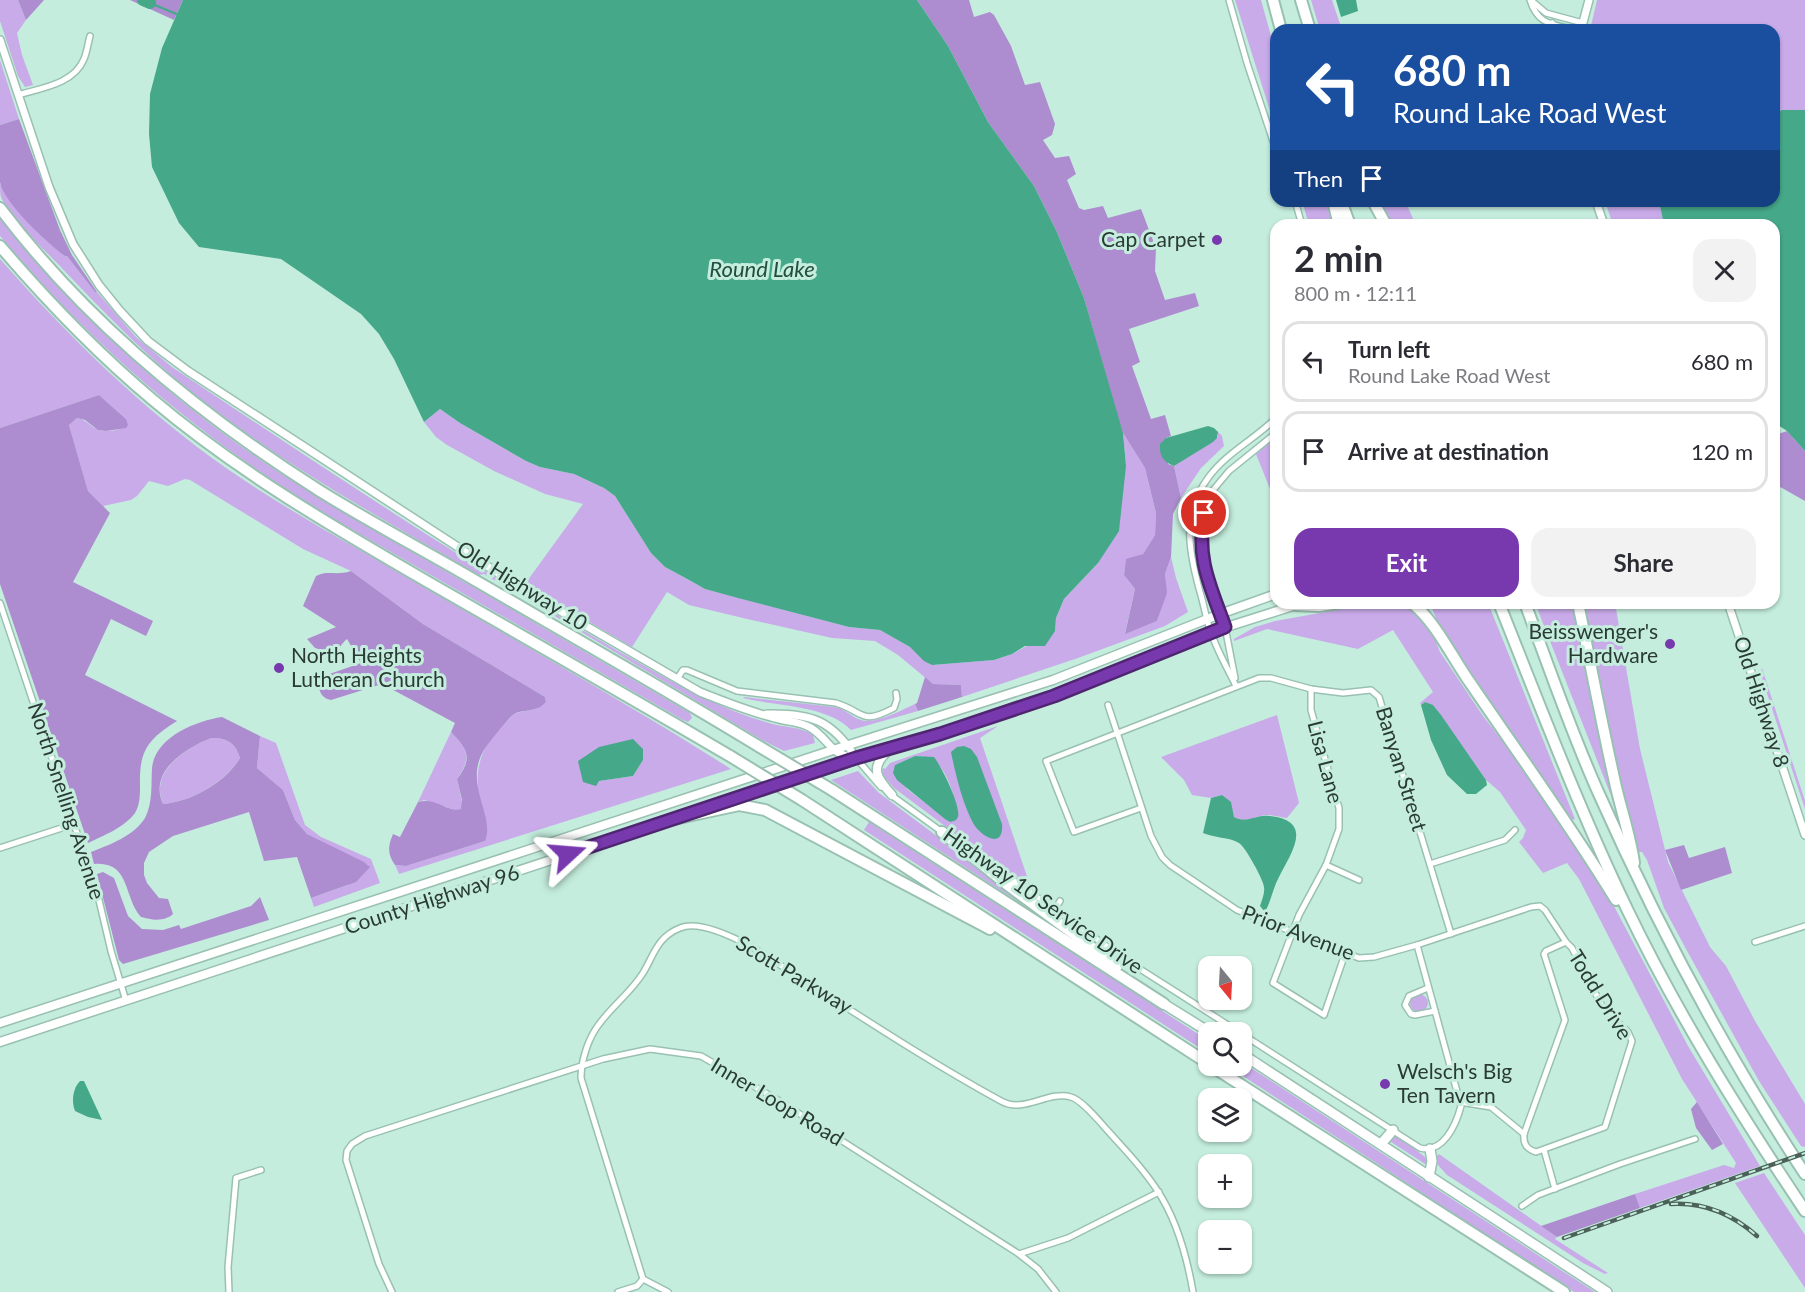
<!DOCTYPE html>
<html lang="en">
<head>
<meta charset="utf-8">
<style>
  body { margin:0; font-family:Lato,sans-serif; background:#f2f2f3; color:#2b2b33; height:100vh; display:flex; flex-direction:column; font-size:22px; white-space:nowrap }
  * { box-sizing:border-box; margin:0 }
  p { font-size:20px; color:#7c7c81 }
  .icon { flex:none; width:33px; height:33px; fill:none; stroke:currentColor; stroke-width:2; stroke-linecap:round; stroke-linejoin:round }
  .map { position:relative; flex:1; overflow:hidden }
  .drawer { position:absolute; left:1270px; top:219px; width:510px; height:390px; display:flex; flex-direction:column; background:#fff; border-radius:18px; box-shadow:0 2px 4px #0004 }
  .drawer>* { flex:none }
  .banner { position:absolute; left:1270px; top:24px; width:510px; height:183px; border-radius:18px; box-shadow:0 2px 4px #0004; background:#1a4fa0; color:#fff; overflow:hidden }
  .needle { width:39px; rotate:162deg }
  .fabs { position:absolute; left:1198px; top:956px; display:grid; gap:12px }
  .fabs a { display:grid; place-items:center; width:54px; height:54px; border-radius:12px; background:#fff; box-shadow:0 2px 4px #0004; font-size:30px }
  .pin { position:absolute; display:grid; place-items:center; width:51px; height:51px; color:#fff; margin:-26px; border:3px solid #fff; border-radius:50%; box-shadow:0 2px 6px #0007 }
  .me { position:absolute; width:66px; margin:-33px; rotate:71deg; stroke-linejoin:round; filter:drop-shadow(0 0 4px #0008) }
  .turn { display:flex; align-items:center; gap:21px; height:126px; padding:0 24px; font-size:27px }
  .turn .icon { width:78px; height:78px; stroke-width:2.5 }
  .turn b { display:block; font-size:42px; line-height:51px }
  .then { display:flex; align-items:center; height:57px; padding:0 24px; background:#0003; gap:12px; font-size:22px }
  .round { display:grid; place-items:center; flex:none; width:63px; height:63px; border-radius:18px; background:#f2f2f3 }
  .head { display:flex; align-items:center; justify-content:space-between; height:102px; padding:0 24px }
  h1 { font-size:36px; font-weight:700; line-height:45px }
  .button { display:flex; gap:12px; margin-top:auto; padding:12px 24px }
  .button a { flex:1; height:69px; border-radius:18px; background:#7939ae; color:#fff; font-size:24px; font-weight:700; line-height:69px; text-align:center }
  .button a+a { background:#f2f2f3; color:#2b2b33 }
  ul { padding:0; list-style:none }
  li { display:flex; align-items:center; gap:18px; height:81px; margin:0 12px 9px; padding:0 12px; border:3px solid #e1e1e2; border-radius:18px }
  li div { flex:1 }
  li b { display:block; font-size:22px }
  li em { font-style:normal }
  .map>svg:first-child { display:block }
</style>
</head>
<body>
<div class="map">
<svg width="1805" height="1292" viewBox="0 0 1805 1292">
  <rect width="100%" height="100%" fill="#c4eddd"/>
  <!-- green -->
  <g fill="#c9abea" fill-rule="evenodd">
    <path d="M0,0H18L26,20L17,33L22,55L33,85L25,87L18,76L0,21Z"/>
    <path d="M1235,0H1261L1276,54V130Z"/>
    <path d="M1311,0H1332L1342,30H1320Z"/>
    <path d="M1597,0H1805V110H1782L1775,113L1774,30H1590Z"/>
    <path d="M0,60L19,119L0,125Z"/>
    <path d="M0,184C18,212 38,236 65,256H67L95,292H97L136,337L172,367C331,473 491,580 657,673C693,693 729,712 769,723C784,728 800,726 813,735L815,743L784,751L762,740L484,574L479,575C388,522 294,471 209,406C154,364 105,314 57,263C43,249 8,214 1,197C0,194 0,188 0,184Z"/>
    <path d="M1302,201H1330L1336,225H1309Z"/>
    <path d="M1380,201H1405L1416,225H1390Z"/>
    <path d="M1605,201H1659L1664,225H1613Z"/>
    <path d="M0,218C70,310 169,398 265,463C327,505 394,541 459,579C536,623 613,668 690,713L692,718L688,722L683,720L330,517C202,439 97,351 0,236Z"/>
    <path d="M0,259C69,337 144,411 229,470C293,514 361,550 427,589C529,648 632,706 731,769L399,874L395,865L406,866L485,841C478,784 464,760 512,716C521,708 535,714 546,702L545,697L423,624L351,571L303,549L190,480L185,479L168,486L149,481L137,496L131,500L103,506L88,491L69,425L77,418C86,420 88,424 95,428C104,434 117,430 126,427V419L99,395L0,428ZM643,760L633,776L599,781Z"/>
    <path d="M440,409L460,423L526,461L540,467L574,474L604,488L615,496L651,553L665,567L705,589L849,627L880,630L910,647L932,665L994,660L1012,654L1055,631L1056,618L1064,599L1098,563L1126,466L1123,433L1145,468L1156,513L1155,535L1143,554L1126,560L1124,575L1135,589L1125,633L1157,621L1166,593L1165,574L1171,557L1176,578L1188,612L1165,626L1078,658L962,697L961,685L933,684L898,655L875,641L832,638L747,619L689,605L667,592L632,647L525,584L583,504L545,494L494,471L447,445L436,437L424,422Z"/>
    <path d="M1218,432L1222,436L1224,446L1201,468L1181,498L1174,466L1218,437Z"/>
    <path d="M1276,437V504L1256,454Z"/>
    <path d="M1376,603H1403L1421,618L1435,639L1440,652L1483,716L1534,782L1606,891L1688,1046L1760,1166L1640,1208L1635,1194L1724,1165L1734,1168L1736,1163L1682,1079L1579,879L1567,863L1543,873L1519,842L1523,838L1526,830L1500,792L1486,780L1434,706L1425,702L1421,705L1420,703L1433,692L1393,630L1358,649L1267,629L1234,641V639L1255,627L1275,621Z"/>
    <path d="M1430,603H1488L1575,819L1569,821L1435,623L1437,621Z"/>
    <path d="M1535,603H1573L1613,792L1610,793Z"/>
    <path d="M1583,603H1615L1640,749L1668,862L1710,947L1726,966L1755,1021L1805,1104V1147L1801,1146L1759,1081L1686,949L1664,908L1647,860L1642,852H1637L1629,826Z"/>
    <path d="M1762,668L1805,801V809L1760,672Z"/>
    <path d="M744,697L835,707C846,709 851,717 861,720C874,725 902,710 915,704L918,711L851,730C828,705 775,706 743,698Z"/>
    <path d="M1277,715L1299,803L1287,818C1281,817 1273,815 1267,815C1254,816 1247,824 1234,817L1230,802L1222,795L1211,798L1192,795L1184,780L1161,757Z"/>
    <path d="M998,726L980,738L1032,891L894,788L882,774L883,768L885,769L890,763ZM915,756C944,755 950,785 957,807L950,822L907,789L895,765Z"/>
    <path d="M451,732C468,750 472,757 457,779L463,807L459,811L424,800L418,802Z"/>
    <path d="M260,736L276,743L305,825L321,837L371,859L380,883L314,907L311,898L348,885L368,865L307,834L295,820L283,790L257,768Z"/>
    <path d="M211,738C226,737 236,743 240,758C225,782 191,802 163,804C149,771 186,748 211,738Z"/>
    <path d="M858,771L879,793L1032,907L1031,910L831,780Z"/>
    <path d="M869,822L1209,1041V1054L864,830Z"/>
    <circle cx="1419" cy="1003" r="9"/>
    <path d="M1242,1062L1550,1263L1595,1292H1574L1226,1065H1242Z"/>
    <path d="M1398,1136L1425,1157L1427,1162L1425,1164L1388,1140L1393,1137Z"/>
    <path d="M1439,1154L1557,1237L1555,1239L1608,1273L1605,1274L1583,1263L1447,1175L1437,1164L1436,1157Z"/>
    <path d="M1764,1173L1805,1235V1288L1735,1183Z"/>
  </g>
  <!-- forest -->
  <g fill="#ad8cd0" fill-rule="evenodd">
    <path d="M18,0H44L26,20Z"/>
    <path d="M130,0H183L174,20Z"/>
    <path d="M917,0H969L974,17L990,12L994,15L1011,46L1025,85L1040,82L1055,124L1052,135L1043,140L1055,158L1069,156L1076,174L1067,180L1079,208L1084,210L1103,206L1108,218L1141,209L1156,248L1155,271L1165,300L1195,293L1199,306L1129,329L1140,362L1132,366L1151,419L1165,415L1171,436L1166,438L1168,464L1174,466L1181,498L1173,514L1171,557L1165,574L1167,593L1157,621L1125,634L1135,589L1124,575L1126,559L1143,554L1155,535L1156,513L1145,468L1123,433L1117,415L1084,298L1056,230L1034,186L988,122L948,46Z"/>
    <path d="M19,119L60,230L72,255L97,292H95L67,256H65C48,244 3,202 0,182C0,164 0,143 0,125Z"/>
    <path d="M99,395L126,419L128,425L126,428L106,431L98,430L85,420L77,418L69,425L88,491L110,513L73,582L153,621L146,636L111,619L85,675L177,721C148,739 139,751 140,785C140,794 140,805 135,813C125,827 103,836 88,843L0,584V428Z"/>
    <path d="M1787,431L1805,451V501L1775,484V435Z"/>
    <path d="M351,571L423,624L545,697L546,702C537,712 528,709 516,713C509,716 491,740 486,747C461,783 496,815 485,841L406,866L395,865C387,854 388,846 393,834L400,837L418,802C436,797 448,813 461,809L462,800L457,779C473,758 468,750 451,732L455,723L382,684L331,700C320,699 316,686 321,677L361,663L347,639C341,644 340,649 332,653L315,648L307,639L336,627L303,606L316,576C328,570 336,576 351,571Z"/>
    <path d="M925,677L933,684L961,685L962,697L918,711L915,704L917,703Z"/>
    <path d="M222,717L260,736L257,768L283,790L295,820L307,834L364,862L370,867L356,882L311,898L297,857L264,861L249,812L173,836L149,852L144,863V875L147,883L159,898L168,899L173,914C164,922 152,920 141,917C123,897 131,861 94,864L91,852C109,845 134,836 145,818C153,803 151,784 152,768C155,737 196,721 222,717ZM211,738C226,737 236,743 240,758C226,782 191,802 163,804C148,771 186,748 211,738Z"/>
    <path d="M1684,845L1689,858L1725,847L1732,873L1681,890L1665,850Z"/>
    <path d="M103,872L114,878L128,916L142,929L163,930L179,925L181,929L251,906L260,897L269,920L123,964L119,960L97,874Z"/>
    <path d="M1697,1102L1723,1144L1712,1150L1696,1128L1691,1109Z"/>
    <path d="M1635,1194L1640,1208L1557,1237L1541,1226Z"/>
  </g>
  <!-- water -->
  <g fill="#45a889">
    <path d="M183,0H917L948,46L988,122L1034,186L1056,230L1084,298L1123,433L1126,466L1119,531L1098,563L1064,599L1056,618L1055,631L1045,646H1025L1012,654L994,660L932,665L924,661L910,647L880,630L849,627L738,598L705,589L689,580L665,567L651,553L615,496L604,488L574,474L540,467L526,461L460,423L440,409L424,422L394,359L379,334L361,314L281,259L199,247L179,223L152,167L149,134L150,94L162,48Z"/>
    <path d="M1336,0H1356L1358,11L1341,17Z"/>
    <path d="M1782,110H1805V451L1787,431L1775,423L1774,225H1664L1659,201H1774L1775,113Z"/>
    <path d="M1208,426L1214,428L1218,432L1217,438L1213,442L1174,466C1163,462 1159,455 1160,444L1166,438Z"/>
    <path d="M1425,702L1433,705L1441,715L1486,780L1487,785L1476,794H1467L1447,775L1431,740L1421,705Z"/>
    <path d="M633,739L643,749V760L633,776L599,781L596,786L583,782L578,761L599,747Z"/>
    <path d="M964,746L971,749L977,757L1002,824C1004,850 981,837 973,823C962,802 956,776 951,752L957,747Z"/>
    <path d="M915,756L934,757C941,766 961,805 958,817C956,821 954,821 950,822L945,819L897,780L893,773L895,765Z"/>
    <path d="M1222,795L1231,802L1234,817C1247,824 1256,814 1270,816C1315,821 1291,853 1279,877C1273,888 1271,901 1265,912L1260,906C1262,900 1265,893 1264,887C1264,881 1245,846 1239,843C1229,837 1214,838 1203,833L1211,798Z"/>
    <path d="M80,1081H84L102,1120L88,1117L75,1111C71,1101 73,1088 80,1081Z"/>
  </g>
  <g fill="none" stroke-linecap="round" stroke-linejoin="round">
    <!-- stream -->
    <path stroke="#45a889" stroke-width="2" d="M150,3L179,15"/>
    <!-- river -->
    <path stroke="#45a889" stroke-width="12" d="M143,0L150,3"/>
    <defs>
      <g id="minor">
        <path d="M1229,0L1247,63L1276,150"/>
        <path d="M1530,0C1538,25 1552,24 1575,30"/>
        <path d="M1533,2L1546,13L1583,23"/>
        <path d="M18,95C41,88 74,84 84,59C87,52 88,43 90,36"/>
        <path d="M1295,201L1302,225"/>
        <path d="M0,603L98,896L111,951L126,1001"/>
        <path d="M1235,678L1225,627L1202,559L1200,535L1204,513L1214,489L1229,471L1276,433"/>
        <path d="M677,679L683,670H687L737,691L836,703C865,712 860,726 894,708L897,699L896,693"/>
        <path d="M1236,686C1228,669 1217,651 1211,632C1206,619 1204,605 1200,592C1189,552 1181,515 1208,478C1226,453 1255,439 1276,418"/>
        <path d="M1311,689V710L1339,808V829L1326,865L1299,915L1273,983L1324,1015L1345,954"/>
        <path d="M1108,705L1151,836L1162,857L1170,865L1237,910L1359,958L1374,957L1417,945L1531,907L1540,906L1545,910L1566,942L1572,948L1602,1006L1628,1032L1632,1041L1605,1127L1536,1152C1526,1149 1523,1143 1524,1134L1565,1020L1544,954L1546,951L1566,942"/>
        <path d="M856,758L881,787"/>
        <path d="M891,795L942,832"/>
        <path d="M1141,808L1074,832L1046,761L1259,678H1271L1311,689L1343,693L1371,690L1379,697L1451,934"/>
        <path d="M0,848L74,824"/>
        <path d="M982,858L1129,962L1239,1032"/>
        <path d="M1430,864L1505,840L1515,830"/>
        <path d="M1326,865L1359,880"/>
        <path d="M1055,909L1060,901"/>
        <path d="M1755,942L1805,926"/>
        <path d="M1428,988L1409,996L1405,1005L1411,1014L1415,1015L1435,1011"/>
        <path d="M1242,1034L1420,1148C1443,1154 1456,1125 1461,1106L1417,945"/>
        <path d="M1460,1102L1491,1107L1524,1134"/>
        <path d="M1544,1150L1555,1189"/>
        <path d="M1522,1206L1538,1195L1620,1164L1695,1139"/>
        <path d="M1019,1254L1038,1269L1056,1292"/>
        <path d="M643,1279L581,1078C581,1062 587,1043 595,1030C608,1009 630,994 643,973C654,955 657,937 680,928C698,920 733,937 750,946C833,998 915,1054 1001,1101C1024,1114 1048,1090 1071,1097C1082,1100 1099,1121 1108,1131C1125,1150 1143,1168 1157,1190C1177,1220 1187,1257 1193,1292"/>
        <path d="M229,1292L228,1267L236,1178L261,1170"/>
        <path d="M392,1292L379,1264L346,1160L347,1151L352,1144L365,1136L603,1059L650,1049L701,1056L778,1100L1019,1254L1068,1238L1159,1192"/>
        <path d="M618,1292L637,1286L643,1279L668,1292"/>
      </g>
      <g id="tertiary">
        <path d="M1552,24L1557,30"/>
        <path d="M1581,30L1589,0"/>
        <path d="M0,40L49,187L73,244L99,285L120,311L148,341L188,371L487,566L543,601L700,692C725,702 750,712 775,718C787,722 800,721 811,728C831,741 829,755 856,758"/>
        <path d="M1596,201L1604,225"/>
        <path d="M1728,603L1805,835"/>
        <path d="M767,714C811,713 832,720 856,758"/>
      </g>
      <g id="primary">
        <path d="M888,751C869,768 877,778 892,795"/>
        <path d="M710,807L1054,696L1211,632L1299,604"/>
        <path d="M0,1023L833,750L1053,680L1220,614L1276,594"/>
        <path d="M0,1042L678,818"/>
      </g>
      <g id="trunk">
        <path d="M1164,1004L1209,1032"/>
        <path d="M1242,1054L1607,1292"/>
        <path d="M1381,1144L1393,1130"/>
        <path d="M1429,1177L1432,1161L1430,1149"/>
      </g>
      <g id="motorway">
        <path d="M1273,0L1281,30"/>
        <path d="M1301,0L1310,30"/>
        <path d="M1333,201L1339,225"/>
        <path d="M1341,201L1350,225"/>
        <path d="M1373,201L1386,225"/>
        <path d="M0,208C86,322 200,415 320,491C365,519 412,544 459,571C559,629 660,686 760,747"/>
        <path d="M0,246C47,301 97,353 153,400C237,471 333,527 428,582C529,640 630,697 730,756"/>
        <path d="M1412,603C1436,622 1453,659 1471,684C1520,756 1571,826 1616,900"/>
        <path d="M1499,603C1540,706 1579,809 1627,909C1678,1015 1740,1114 1805,1211"/>
        <path d="M1525,603C1549,667 1571,732 1599,794C1659,929 1724,1051 1805,1174"/>
        <path d="M1578,603C1590,661 1601,720 1614,778C1620,807 1630,834 1634,863"/>
        <path d="M1295,605L1319,606L1339,603"/>
        <path d="M832,790L1164,1004"/>
        <path d="M802,800L1209,1064"/>
        <path d="M674,819L739,805L765,810L990,929"/>
        <path d="M942,832L1009,886L1117,966"/>
        <path d="M1210,1065L1564,1292"/>
      </g>
    </defs>
    <!-- minor casing -->
    <use href="#minor" stroke="#99c1b2" stroke-width="8"/>
    <!-- tertiary casing -->
    <use href="#tertiary" stroke="#99c1b2" stroke-width="10"/>
    <!-- primary casing -->
    <use href="#primary" stroke="#99c1b2" stroke-width="11"/>
    <!-- trunk casing -->
    <use href="#trunk" stroke="#99c1b2" stroke-width="12"/>
    <!-- motorway casing -->
    <use href="#motorway" stroke="#99c1b2" stroke-width="14"/>
    <!-- minor -->
    <use href="#minor" stroke="#fff" stroke-width="5"/>
    <!-- tertiary -->
    <use href="#tertiary" stroke="#fff" stroke-width="7"/>
    <!-- primary -->
    <use href="#primary" stroke="#fff" stroke-width="8"/>
    <!-- trunk -->
    <use href="#trunk" stroke="#fff" stroke-width="9"/>
    <!-- motorway -->
    <use href="#motorway" stroke="#fff" stroke-width="10"/>
    <defs>
      <g id="rail">
        <path d="M1671,1204C1705,1202 1732,1214 1757,1236"/>
        <path d="M1564,1238L1805,1153"/>
      </g>
    </defs>
    <!-- rail casing -->
    <use href="#rail" stroke="#4b6159" stroke-width="4.5"/>
    <!-- rail -->
    <use href="#rail" stroke="#c4eddd" stroke-width="2" stroke-dasharray="7" stroke-linecap="butt"/>
    <defs>
      <g id="motorway-bridge">
        <path d="M760,747L832,790"/>
        <path d="M730,756L802,800"/>
      </g>
    </defs>
    <!-- motorway-bridge casing -->
    <use href="#motorway-bridge" stroke="#99c1b2" stroke-width="14" stroke-linecap="butt"/>
    <!-- motorway-bridge -->
    <use href="#motorway-bridge" stroke="#fff" stroke-width="10"/>
  </g>
  <g fill="none" stroke-linecap="round" stroke-linejoin="round">
    <defs>
      <path id="route" d="M568,854L856,758L940,734L1054,696L1225,627C1210,585 1196,559 1204,513"/>
    </defs>
    <!-- route casing -->
    <use href="#route" stroke="#4f2571" stroke-width="15"/>
    <!-- route -->
    <use href="#route" stroke="#7939ae" stroke-width="10"/>
  </g>
  <!-- markers -->
  <g fill="#7939ae" stroke="#c4eddd" stroke-width="2">
    <circle cx="1217" cy="240" r="6"/>
    <circle cx="1670" cy="644" r="6"/>
    <circle cx="279" cy="668" r="6"/>
    <circle cx="1385" cy="1084" r="6"/>
  </g>
  <g text-anchor="middle" stroke-width="6" stroke-linejoin="round" paint-order="stroke">
    <!-- poi labels -->
    <g font-size="21" fill="#2a3a34" stroke="#c4eddd" text-anchor="end">
      <text x="1205" y="247">Cap Carpet</text>
      <text x="1658" y="639">Beisswenger's<tspan x="1658" dy="24">Hardware</tspan></text>
      <text x="291" y="663" text-anchor="start">North Heights<tspan x="291" dy="24">Lutheran Church</tspan></text>
      <text x="1397" y="1079" text-anchor="start">Welsch's Big<tspan x="1397" dy="24">Ten Tavern</tspan></text>
    </g>
    <!-- street labels -->
    <g font-size="21" fill="#2a3a34" stroke="#c4eddd">
      <text transform="translate(522 586) rotate(32)" y="7">Old Highway 10</text>
      <text transform="translate(1761 702) rotate(72)" y="7">Old Highway 8</text>
      <text transform="translate(1325 762) rotate(75)" y="7">Lisa Lane</text>
      <text transform="translate(1401 769) rotate(73)" y="7">Banyan Street</text>
      <text transform="translate(66 801) rotate(72)" y="7">North Snelling Avenue</text>
      <text transform="translate(432 900) rotate(-18)" y="7">County Highway 96</text>
      <text transform="translate(1043 901) rotate(35)" y="7">Highway 10 Service Drive</text>
      <text transform="translate(1298 933) rotate(21)" y="7">Prior Avenue</text>
      <text transform="translate(794 975) rotate(31)" y="7">Scott Parkway</text>
      <text transform="translate(1600 995) rotate(58)" y="7">Todd Drive</text>
      <text transform="translate(777 1102) rotate(31)" y="7">Inner Loop Road</text>
    </g>
    <!-- water labels -->
    <g font-size="22" font-style="italic" fill="#224d3f" stroke="#c4eddd">
      <text x="762" y="277">Round Lake</text>
    </g>
  </g>
</svg>
<div class="fabs">
<a><svg class="needle" viewBox="-14 -14 28 28"><path d="M0-13l5 13h-10z" fill="#e53935"/><path d="M0 13l5-13h-10z" fill="#7c7c81"/></svg></a>
<a><svg class="icon" aria-label="search" viewBox="0 0 24 24"><circle cx="10" cy="10" r="6"/><path d="M15 15l6 6"/></svg></a>
<a><svg class="icon" aria-label="layers" viewBox="0 0 24 24"><path d="M12 4l9 5-9 5-9-5zM3 14l9 5 9-5"/></svg></a>
<a>+</a>
<a>−</a>
</div>
<div class="pin" style="left:1204px;top:513px;background:#d93025"><svg class="icon" aria-label="arrive" viewBox="0 0 24 24"><path d="M6 21V4h12l-3 4 3 4H6"/></svg></div>
<svg class="me" style="left:568px;top:854px" viewBox="-20 -20 40 40"><path d="M0-17L14 15 0 8-14 15z" fill="#7939ae" stroke="#fff" stroke-width="4"/></svg>
<div class="banner">
<div class="turn"><svg class="icon" aria-label="left" viewBox="0 0 24 24"><path d="M17 20v-9H6M10 6l-5 5 5 5"/></svg><div><b>680 m</b>Round Lake Road West</div></div>
<div class="then">Then<svg class="icon" aria-label="arrive" viewBox="0 0 24 24"><path d="M6 21V4h12l-3 4 3 4H6"/></svg></div>
</div>
<section class="drawer">
<div class="head"><div><h1>2 min</h1><p>800 m · 12:11</p></div><a class="round"><svg class="icon" aria-label="close" viewBox="0 0 24 24"><path d="M6 6l12 12M18 6L6 18"/></svg></a></div>
<ul>
<li><svg class="icon" aria-label="left" viewBox="0 0 24 24"><path d="M17 20v-9H6M10 6l-5 5 5 5"/></svg><div><b>Turn left</b><p>Round Lake Road West</p></div><em>680 m</em></li>
<li><svg class="icon" aria-label="arrive" viewBox="0 0 24 24"><path d="M6 21V4h12l-3 4 3 4H6"/></svg><div><b>Arrive at destination</b></div><em>120 m</em></li>
</ul>
<div class="button"><a>Exit</a><a>Share</a></div>
</section>
</div>
</body>
</html>
